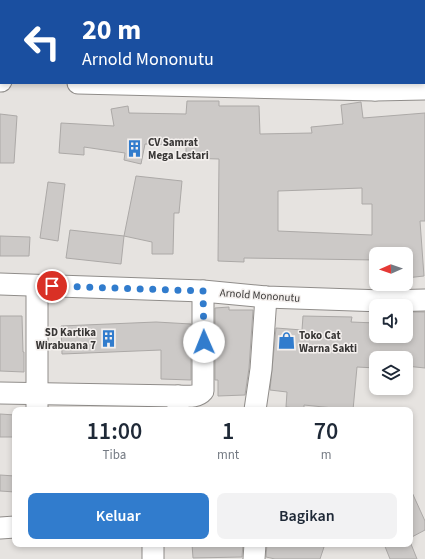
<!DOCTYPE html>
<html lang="id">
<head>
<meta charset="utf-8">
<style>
  body { margin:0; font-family:"Source Sans 3",sans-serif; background:#f2f2f3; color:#1f2937; height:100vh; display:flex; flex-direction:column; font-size:15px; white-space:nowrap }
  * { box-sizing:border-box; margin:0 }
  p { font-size:13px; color:#747a83 }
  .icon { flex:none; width:22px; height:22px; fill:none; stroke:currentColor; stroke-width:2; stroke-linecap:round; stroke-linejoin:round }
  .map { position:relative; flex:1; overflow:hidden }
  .side { position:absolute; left:12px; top:407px; width:401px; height:140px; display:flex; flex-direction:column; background:#fff; border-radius:8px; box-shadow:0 2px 6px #0003 }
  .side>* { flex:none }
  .top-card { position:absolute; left:0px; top:0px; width:425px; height:84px; box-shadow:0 2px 6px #0003; background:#1a4fa0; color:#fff; overflow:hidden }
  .needle { width:26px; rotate:268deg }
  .buttons { position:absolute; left:369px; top:247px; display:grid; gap:8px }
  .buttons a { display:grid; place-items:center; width:44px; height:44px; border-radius:8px; background:#fff; box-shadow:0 2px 6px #0003; font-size:20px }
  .pin { position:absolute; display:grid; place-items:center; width:34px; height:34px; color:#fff; margin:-17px; border:2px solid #fff; border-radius:50%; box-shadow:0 1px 4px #0007 }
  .me { position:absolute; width:44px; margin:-22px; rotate:359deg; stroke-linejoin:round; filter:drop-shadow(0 0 3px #0008) }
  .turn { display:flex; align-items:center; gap:14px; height:84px; padding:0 16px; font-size:18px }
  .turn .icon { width:52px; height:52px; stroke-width:2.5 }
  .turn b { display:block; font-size:28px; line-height:34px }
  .eta { display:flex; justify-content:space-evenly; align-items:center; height:68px; text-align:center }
  .eta b { font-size:24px; font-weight:600; line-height:28px }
  .button { display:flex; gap:8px; margin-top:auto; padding:8px 16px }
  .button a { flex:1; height:46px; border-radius:8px; background:#317ccd; color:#fff; font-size:16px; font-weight:600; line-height:46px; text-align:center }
  .button a+a { background:#f2f2f3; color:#1f2937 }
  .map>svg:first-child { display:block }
</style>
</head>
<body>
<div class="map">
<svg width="425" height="559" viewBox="0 0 425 559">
  <rect width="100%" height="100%" fill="#e6e3e0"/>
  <!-- building -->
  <g fill="#ccc9c7" stroke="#aca9a7" fill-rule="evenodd">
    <path d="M187,101H219V106H259L260,134L312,133L311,127L343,124L341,105L361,102L363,118L425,113V221H420L424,276L406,278V254H376V260L244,258V262L218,261L219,159L186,158V145L145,144L141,164L124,160L125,153L84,147V155L59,153L61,123L114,126L111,109L128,106L129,113L186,114ZM362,188V204H372V235L278,231V191Z"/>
    <path d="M0,114L17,116L14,163H0Z"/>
    <path d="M136,176L182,181L179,213H174L173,254H152V242L124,236Z"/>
    <path d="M48,182L65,184L58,241L40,238Z"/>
    <path d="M70,230L124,236L121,264L66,258Z"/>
    <path d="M0,236L30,237L29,256H0Z"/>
    <path d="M229,307V310H253L249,368L245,395L218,396V380H215V308Z"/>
    <path d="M406,312H425V368L406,366V358H376V368L357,367L353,410L304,405V409L286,407L287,392L270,390L276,328L302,330L303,316L352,317L351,322L376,323V336H406Z"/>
    <path d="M0,316H22L23,352H24V372L0,371Z"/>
    <path d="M156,322L191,324V380L161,379V350L62,354L61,326Z"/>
    <path d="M0,414L15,415V437H0Z"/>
    <path d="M0,475L15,476V492L0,491Z"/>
    <path d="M410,488L425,521V530L410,538Z"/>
    <path d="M192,544H243L242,557L193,558Z"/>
    <path d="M267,544H313L324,547L320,559H275L266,557Z"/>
    <path d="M384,544H411L417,559H390Z"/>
  </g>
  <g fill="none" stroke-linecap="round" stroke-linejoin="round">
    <defs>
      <g id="minor">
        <path d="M343,0V1"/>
        <path d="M0,81H1"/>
        <path d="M78,83L375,90"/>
        <path d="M373,83L375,90L425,89"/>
        <path d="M0,284L203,291L266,297L383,301L425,300"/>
        <path d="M0,393L178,396"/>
        <path d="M178,409V396C187,396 197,398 203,391V291"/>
        <path d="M37,410V286"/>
        <path d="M255,410L261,369L266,297"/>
        <path d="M0,528L15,527"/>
        <path d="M153,544V559"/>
        <path d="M254,559L255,544"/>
      </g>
    </defs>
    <!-- minor casing -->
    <use href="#minor" stroke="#908d8a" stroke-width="23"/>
    <!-- minor -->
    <use href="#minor" stroke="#fff" stroke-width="21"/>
  </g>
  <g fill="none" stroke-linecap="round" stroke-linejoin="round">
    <!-- route -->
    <path stroke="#317ccd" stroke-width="7" stroke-dasharray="0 12.6" d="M52,286L203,291L204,342"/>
  </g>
  <!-- icons -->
  <defs>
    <symbol id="building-bare" viewBox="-9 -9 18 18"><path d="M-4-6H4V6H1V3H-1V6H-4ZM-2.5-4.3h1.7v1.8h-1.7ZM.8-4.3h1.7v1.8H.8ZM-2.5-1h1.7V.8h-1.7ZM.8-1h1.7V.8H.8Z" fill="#317ccd" stroke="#f4f0ee" stroke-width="2.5" paint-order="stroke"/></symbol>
    <symbol id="shop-bare" viewBox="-9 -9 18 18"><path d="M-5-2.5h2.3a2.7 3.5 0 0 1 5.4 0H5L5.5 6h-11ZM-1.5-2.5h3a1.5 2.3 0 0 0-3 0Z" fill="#317ccd" stroke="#f4f0ee" stroke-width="2.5" paint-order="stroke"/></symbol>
  </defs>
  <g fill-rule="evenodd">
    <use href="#building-bare" x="122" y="136" width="25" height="25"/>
    <use href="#building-bare" x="96" y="326" width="25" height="25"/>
    <use href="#shop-bare" x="274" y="328" width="25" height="25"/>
  </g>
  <g text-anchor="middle" stroke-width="3" stroke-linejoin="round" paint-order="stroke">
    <!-- poi labels -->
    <g font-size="11" font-weight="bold" fill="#383635" stroke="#f4f0ee" text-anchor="start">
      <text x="148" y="146">CV Samrat<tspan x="148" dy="13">Mega Lestari</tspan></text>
      <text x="96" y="336" text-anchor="end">SD Kartika<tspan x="96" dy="13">Wirabuana 7</tspan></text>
      <text x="299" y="339">Toko Cat<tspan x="299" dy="13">Warna Sakti</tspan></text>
    </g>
    <!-- street labels -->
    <g font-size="11" fill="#383635" stroke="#f4f0ee">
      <text transform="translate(260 295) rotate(4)" y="4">Arnold Mononutu</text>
    </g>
  </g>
</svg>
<div class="buttons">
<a><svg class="needle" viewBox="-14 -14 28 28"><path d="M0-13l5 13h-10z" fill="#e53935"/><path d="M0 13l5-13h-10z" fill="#747a83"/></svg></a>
<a><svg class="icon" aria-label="sound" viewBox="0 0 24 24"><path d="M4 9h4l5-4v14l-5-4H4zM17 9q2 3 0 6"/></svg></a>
<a><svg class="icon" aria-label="layers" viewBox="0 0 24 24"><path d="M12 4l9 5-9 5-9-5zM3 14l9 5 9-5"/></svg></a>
</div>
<div class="pin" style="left:52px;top:286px;background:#d93025"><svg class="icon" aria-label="arrive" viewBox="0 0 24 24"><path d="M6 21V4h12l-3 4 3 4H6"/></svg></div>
<svg class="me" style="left:204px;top:342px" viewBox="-20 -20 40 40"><circle r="19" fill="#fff"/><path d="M0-13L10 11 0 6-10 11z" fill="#317ccd"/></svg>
<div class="top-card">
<div class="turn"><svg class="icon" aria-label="left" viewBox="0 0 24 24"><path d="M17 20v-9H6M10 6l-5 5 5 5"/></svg><div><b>20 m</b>Arnold Mononutu</div></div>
</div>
<section class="side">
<div class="eta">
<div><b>11:00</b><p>Tiba</p></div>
<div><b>1</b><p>mnt</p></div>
<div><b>70</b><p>m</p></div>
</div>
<div class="button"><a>Keluar</a><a>Bagikan</a></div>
</section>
</div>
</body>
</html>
